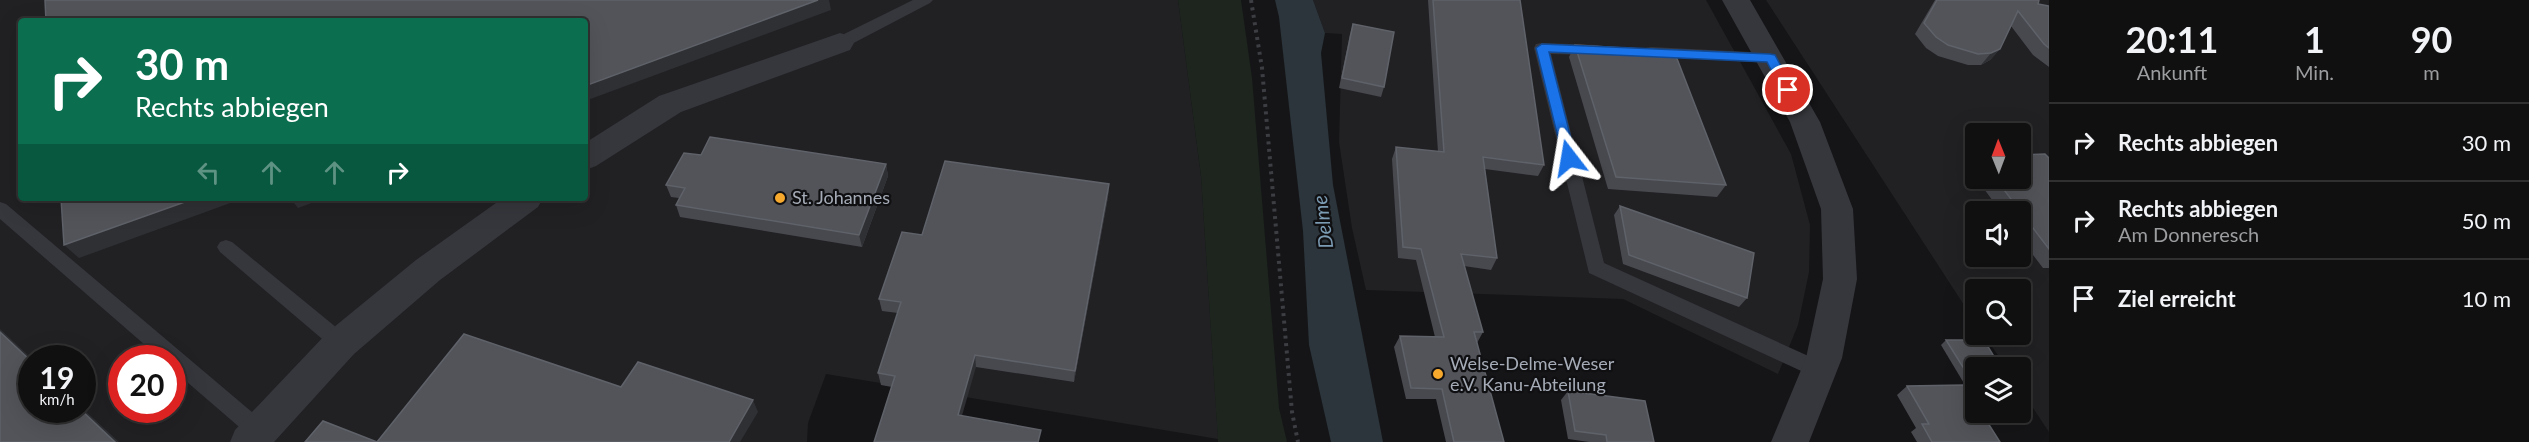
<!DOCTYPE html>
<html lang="de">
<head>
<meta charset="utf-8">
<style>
  body { margin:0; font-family:Lato,sans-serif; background:#19191a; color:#f1f3f6; height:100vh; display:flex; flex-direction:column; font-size:22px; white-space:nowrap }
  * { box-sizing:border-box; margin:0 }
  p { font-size:20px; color:#9c9d9f }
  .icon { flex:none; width:33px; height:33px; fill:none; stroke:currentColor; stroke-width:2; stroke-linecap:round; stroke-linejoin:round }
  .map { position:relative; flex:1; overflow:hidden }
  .details { display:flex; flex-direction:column; background:#101011; width:480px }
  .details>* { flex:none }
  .guide { position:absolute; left:18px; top:18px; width:570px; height:183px; border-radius:6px; box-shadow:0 6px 24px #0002,0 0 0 2px #303031; background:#0b6e4f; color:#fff; overflow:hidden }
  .needle { width:39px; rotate:359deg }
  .fabs { position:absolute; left:1965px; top:123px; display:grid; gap:12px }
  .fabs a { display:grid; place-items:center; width:66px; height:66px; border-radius:6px; background:#101011; box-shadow:0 6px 24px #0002,0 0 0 2px #303031; font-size:30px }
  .speed { position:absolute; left:18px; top:345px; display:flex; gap:12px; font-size:30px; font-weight:700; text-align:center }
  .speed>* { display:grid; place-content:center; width:78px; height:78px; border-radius:50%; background:#101011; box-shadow:0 6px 24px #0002,0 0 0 2px #303031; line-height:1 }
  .speed small { font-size:15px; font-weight:400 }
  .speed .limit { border:9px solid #d22; background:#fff; color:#111 }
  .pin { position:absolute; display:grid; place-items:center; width:51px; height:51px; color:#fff; margin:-26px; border:3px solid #fff; border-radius:50%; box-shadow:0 2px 6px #0007 }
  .me { position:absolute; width:66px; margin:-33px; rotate:346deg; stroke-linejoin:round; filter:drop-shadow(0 0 4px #0008) }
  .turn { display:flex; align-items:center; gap:21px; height:126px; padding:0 18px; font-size:27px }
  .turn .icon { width:78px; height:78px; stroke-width:2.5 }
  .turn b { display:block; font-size:42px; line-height:51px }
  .lanes { display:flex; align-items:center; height:57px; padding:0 18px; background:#0003; justify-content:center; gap:30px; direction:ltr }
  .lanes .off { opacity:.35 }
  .eta { display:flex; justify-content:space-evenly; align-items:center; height:102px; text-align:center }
  .eta b { font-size:36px; font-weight:700; line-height:42px }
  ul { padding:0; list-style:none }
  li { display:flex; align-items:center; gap:18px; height:78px; padding:0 18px; border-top:2px solid #303031 }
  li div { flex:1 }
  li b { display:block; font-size:22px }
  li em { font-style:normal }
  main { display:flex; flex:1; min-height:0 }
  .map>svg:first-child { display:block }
</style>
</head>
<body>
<main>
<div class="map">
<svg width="2049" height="442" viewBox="0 0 2049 442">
  <rect width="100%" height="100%" fill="#151517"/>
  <!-- built -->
  <g fill="#212124" fill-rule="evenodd">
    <path d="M0,0H1178L1201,176L1218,439L826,374L808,423L807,442H0ZM21,21H585V198H21ZM32,358H82V410H32ZM122,358H172V410H122Z"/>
    <path d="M1313,0H1706L1791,154L1810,225L1809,272L1798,325L1778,374L1623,299L1366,290L1352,228L1339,142L1342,34L1325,33Z"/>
    <path d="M1766,0H2049V432L2021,390L2020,368L2006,367L1984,335L2020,334V290H1976L1975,322ZM1976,134H2020V178H1976ZM1976,212H2020V256H1976Z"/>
  </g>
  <!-- green -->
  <path fill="#1d251e" d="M1178,0H1241L1252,78L1279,408L1287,442H1218L1201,176Z"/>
  <!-- water -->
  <path fill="#2b353b" d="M1275,0H1313L1325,33L1321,53L1333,185L1383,442H1331L1309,345L1303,231L1279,17Z"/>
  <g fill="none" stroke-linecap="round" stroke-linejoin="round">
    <!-- path -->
    <path stroke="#3c3e43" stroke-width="4" stroke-dasharray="3 4.5" stroke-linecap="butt" d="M1251,0L1262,68L1292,412L1298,442"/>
    <!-- lane -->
    <g fill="#36373c" fill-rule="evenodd">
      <path d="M913,0H933L930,3L846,47H834L832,43L834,39Z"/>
      <path d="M1542,43L1596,45L1602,46L1604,50L1602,54L1596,55L1551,54L1604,263L1826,364L1829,370L1826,376L1819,379L1812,376L1589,273L1534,48L1536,44Z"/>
      <path d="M1651,47L1770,53L1776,54L1778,58L1776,62L1770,63L1645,56L1643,52L1645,48Z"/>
      <path d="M0,202L6,204L266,424L269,431L266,438L259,440L252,438L172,369V358H160L0,219Z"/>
      <path d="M226,240L232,242L348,337L351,343L348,349L341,351L334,349L220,252L217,247L220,242Z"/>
    </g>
    <!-- street -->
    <g fill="#36373c" fill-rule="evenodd">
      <path d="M1722,0H1750L1820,122L1853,209L1857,279L1842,358L1809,442H1771L1806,358L1823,279L1821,209L1790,122Z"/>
      <path d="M840,33L850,36L854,43L850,50L681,112L596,166L585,170V143L659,96Z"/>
      <path d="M503,198H543L538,207L440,280L354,354L274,442H230L235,430L328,332L416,260Z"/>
    </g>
  </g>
  <!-- wall -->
  <g fill="#48494f">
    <path d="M1428,0H1520L1544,165L1538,176L1485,169L1497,258L1491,270L1464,266L1483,332L1477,343L1504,442H1446L1436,399H1406L1394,347L1400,336L1435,337L1416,260L1398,258L1392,159L1396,147L1438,152Z"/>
    <path d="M1935,0H2039L2038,4L2049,6V67L2033,55L2011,26L2000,49L1990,60L1981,65H1968L1938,56L1926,48L1915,34Z"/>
    <path d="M1353,24L1384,87L1381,97L1339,88L1350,34Z"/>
    <path d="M1575,45L1726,185L1717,197L1608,189L1569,57Z"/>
    <path d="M701,155L886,164L888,176L862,247L680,217L676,205L679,198L671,197L666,185Z"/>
    <path d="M1976,158V178L1967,166Z"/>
    <path d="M2049,158V268H2043L2020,238V212H2001L1976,178H2020Z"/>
    <path d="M1109,184L1108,197L1074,382L976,367L874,442L892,387L881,385L878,373L898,313L882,311L879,299L922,235Z"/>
    <path d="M1620,206L1747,298L1739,307L1623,264L1614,215Z"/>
    <path d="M1946,340L1976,368V395H1971L1941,345Z"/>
    <path d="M1907,386L2000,442H1917L1911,432L1916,428L1897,395Z"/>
    <path d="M1568,391L1654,442H1589L1568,439L1561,400Z"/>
  </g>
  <!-- shaded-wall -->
  <g fill="#2f3034">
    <path d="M818,0H829L831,10L585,101V86Z"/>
    <path d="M2000,49L1990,60L1981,65L1991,53Z"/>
    <path d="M886,164L888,176L862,247L859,235Z"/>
    <path d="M1109,184L1108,197L1074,382L1075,371Z"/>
    <path d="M196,198H244L79,258L64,245Z"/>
    <path d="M290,198H325L298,208Z"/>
    <path d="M0,329L32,359V362L0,332Z"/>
    <path d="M975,355L976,367L959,426L958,415Z"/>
    <path d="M753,400L758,412L740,442H729Z"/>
    <path d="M82,408L119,442H115L81,410H82Z"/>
  </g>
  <!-- building -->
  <g fill="#52545a" stroke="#5f6269" stroke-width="1.5">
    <path d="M45,0H818L585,86V21H46Z"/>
    <path d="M1433,0H1520L1544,165L1483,157L1497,258L1461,254L1483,332H1474L1504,442H1454L1442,389L1411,388L1400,336L1444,337L1421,249L1403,247L1396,147L1444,152Z"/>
    <path d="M1937,0H2039L2038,4L2049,6V48L2044,44L2018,11L2000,49L1991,53L1978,54L1948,45L1936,37L1924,23Z"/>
    <path d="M1353,24L1394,32L1384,87L1342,78Z"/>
    <path d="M1575,45L1674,51L1726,185L1616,177Z"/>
    <path d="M710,137L886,164L859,235L676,205L685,188L666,185L684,153L701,155Z"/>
    <path d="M2045,154L2049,158V249L1995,178H2020V155Z"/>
    <path d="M945,161L1109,184L1075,371L975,355L958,415L1041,430L1038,442H874L895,376L878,373L901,302L879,299L902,232L922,235Z"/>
    <path d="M61,198H196L64,245Z"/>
    <path d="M1620,206L1754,253L1747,298L1629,255Z"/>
    <path d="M0,332L32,362V410H81L115,442H0Z"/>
    <path d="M464,334L621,387L638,362L753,400L729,442H305L323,421L377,442Z"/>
    <path d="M1946,340H1984L2001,368H1976V388Z"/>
    <path d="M1964,385L1976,403V412H1981L2000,442H1932L1922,424H1929L1907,386Z"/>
    <path d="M1568,391L1645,401L1654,442H1607L1606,435L1575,431Z"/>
  </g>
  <!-- route -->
  <path fill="#1a73e8" stroke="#114b97" stroke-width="1.5" d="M1542,44L1770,54L1775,55L1794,90L1788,94L1783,93L1767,62L1549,52L1576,158L1569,163L1563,158L1536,48Z"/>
  <!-- markers -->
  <g fill="#f7a92d" stroke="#101012" stroke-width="2">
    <circle cx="780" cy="198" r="6"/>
    <circle cx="1438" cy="374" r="6"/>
  </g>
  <g text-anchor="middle" stroke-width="4.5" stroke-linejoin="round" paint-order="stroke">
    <!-- poi labels -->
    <g font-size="18" fill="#a6acb7" stroke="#101012" text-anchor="start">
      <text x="792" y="204">St. Johannes</text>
      <text x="1450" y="370">Welse-Delme-Weser<tspan x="1450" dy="21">e.V. Kanu-Abteilung</tspan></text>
    </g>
    <!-- water labels -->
    <g font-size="20" font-style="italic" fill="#7c9cb4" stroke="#101012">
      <text transform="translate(1323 222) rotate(-97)" y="7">Delme</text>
    </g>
  </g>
</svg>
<div class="fabs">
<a><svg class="needle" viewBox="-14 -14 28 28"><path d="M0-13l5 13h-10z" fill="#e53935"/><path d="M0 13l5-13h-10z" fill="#9c9d9f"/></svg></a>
<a><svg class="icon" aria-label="sound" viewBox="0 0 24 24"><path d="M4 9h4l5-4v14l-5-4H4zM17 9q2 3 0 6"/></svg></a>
<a><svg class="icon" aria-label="search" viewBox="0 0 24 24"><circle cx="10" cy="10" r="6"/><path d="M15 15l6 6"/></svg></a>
<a><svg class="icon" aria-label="layers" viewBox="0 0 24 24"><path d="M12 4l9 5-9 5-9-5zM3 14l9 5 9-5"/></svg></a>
</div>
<div class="speed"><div>19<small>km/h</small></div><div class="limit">20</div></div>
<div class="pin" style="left:1788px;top:90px;background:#d93025"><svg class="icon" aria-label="arrive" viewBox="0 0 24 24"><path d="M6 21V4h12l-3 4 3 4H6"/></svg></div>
<svg class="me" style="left:1569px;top:158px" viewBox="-20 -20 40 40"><path d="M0-17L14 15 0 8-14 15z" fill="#1a73e8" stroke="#fff" stroke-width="4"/></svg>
<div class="guide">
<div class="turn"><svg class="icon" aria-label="right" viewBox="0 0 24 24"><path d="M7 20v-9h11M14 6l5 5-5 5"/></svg><div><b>30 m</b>Rechts abbiegen</div></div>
<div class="lanes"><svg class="icon off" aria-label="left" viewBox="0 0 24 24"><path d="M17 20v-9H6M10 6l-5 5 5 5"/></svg><svg class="icon off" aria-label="ahead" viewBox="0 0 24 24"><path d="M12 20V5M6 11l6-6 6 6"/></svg><svg class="icon off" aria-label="ahead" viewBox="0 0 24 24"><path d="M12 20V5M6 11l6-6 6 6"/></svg><svg class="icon" aria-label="right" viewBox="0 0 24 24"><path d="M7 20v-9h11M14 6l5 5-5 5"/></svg></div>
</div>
</div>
<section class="details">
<div class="eta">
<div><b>20:11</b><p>Ankunft</p></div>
<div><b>1</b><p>Min.</p></div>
<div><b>90</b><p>m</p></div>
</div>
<ul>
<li><svg class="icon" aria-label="right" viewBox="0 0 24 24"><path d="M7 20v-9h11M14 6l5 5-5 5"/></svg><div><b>Rechts abbiegen</b></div><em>30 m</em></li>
<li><svg class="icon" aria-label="right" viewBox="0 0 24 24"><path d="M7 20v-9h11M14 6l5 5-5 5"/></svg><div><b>Rechts abbiegen</b><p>Am Donneresch</p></div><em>50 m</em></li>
<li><svg class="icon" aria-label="arrive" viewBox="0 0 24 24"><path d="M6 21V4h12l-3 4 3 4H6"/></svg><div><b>Ziel erreicht</b></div><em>10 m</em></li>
</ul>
</section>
</main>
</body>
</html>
